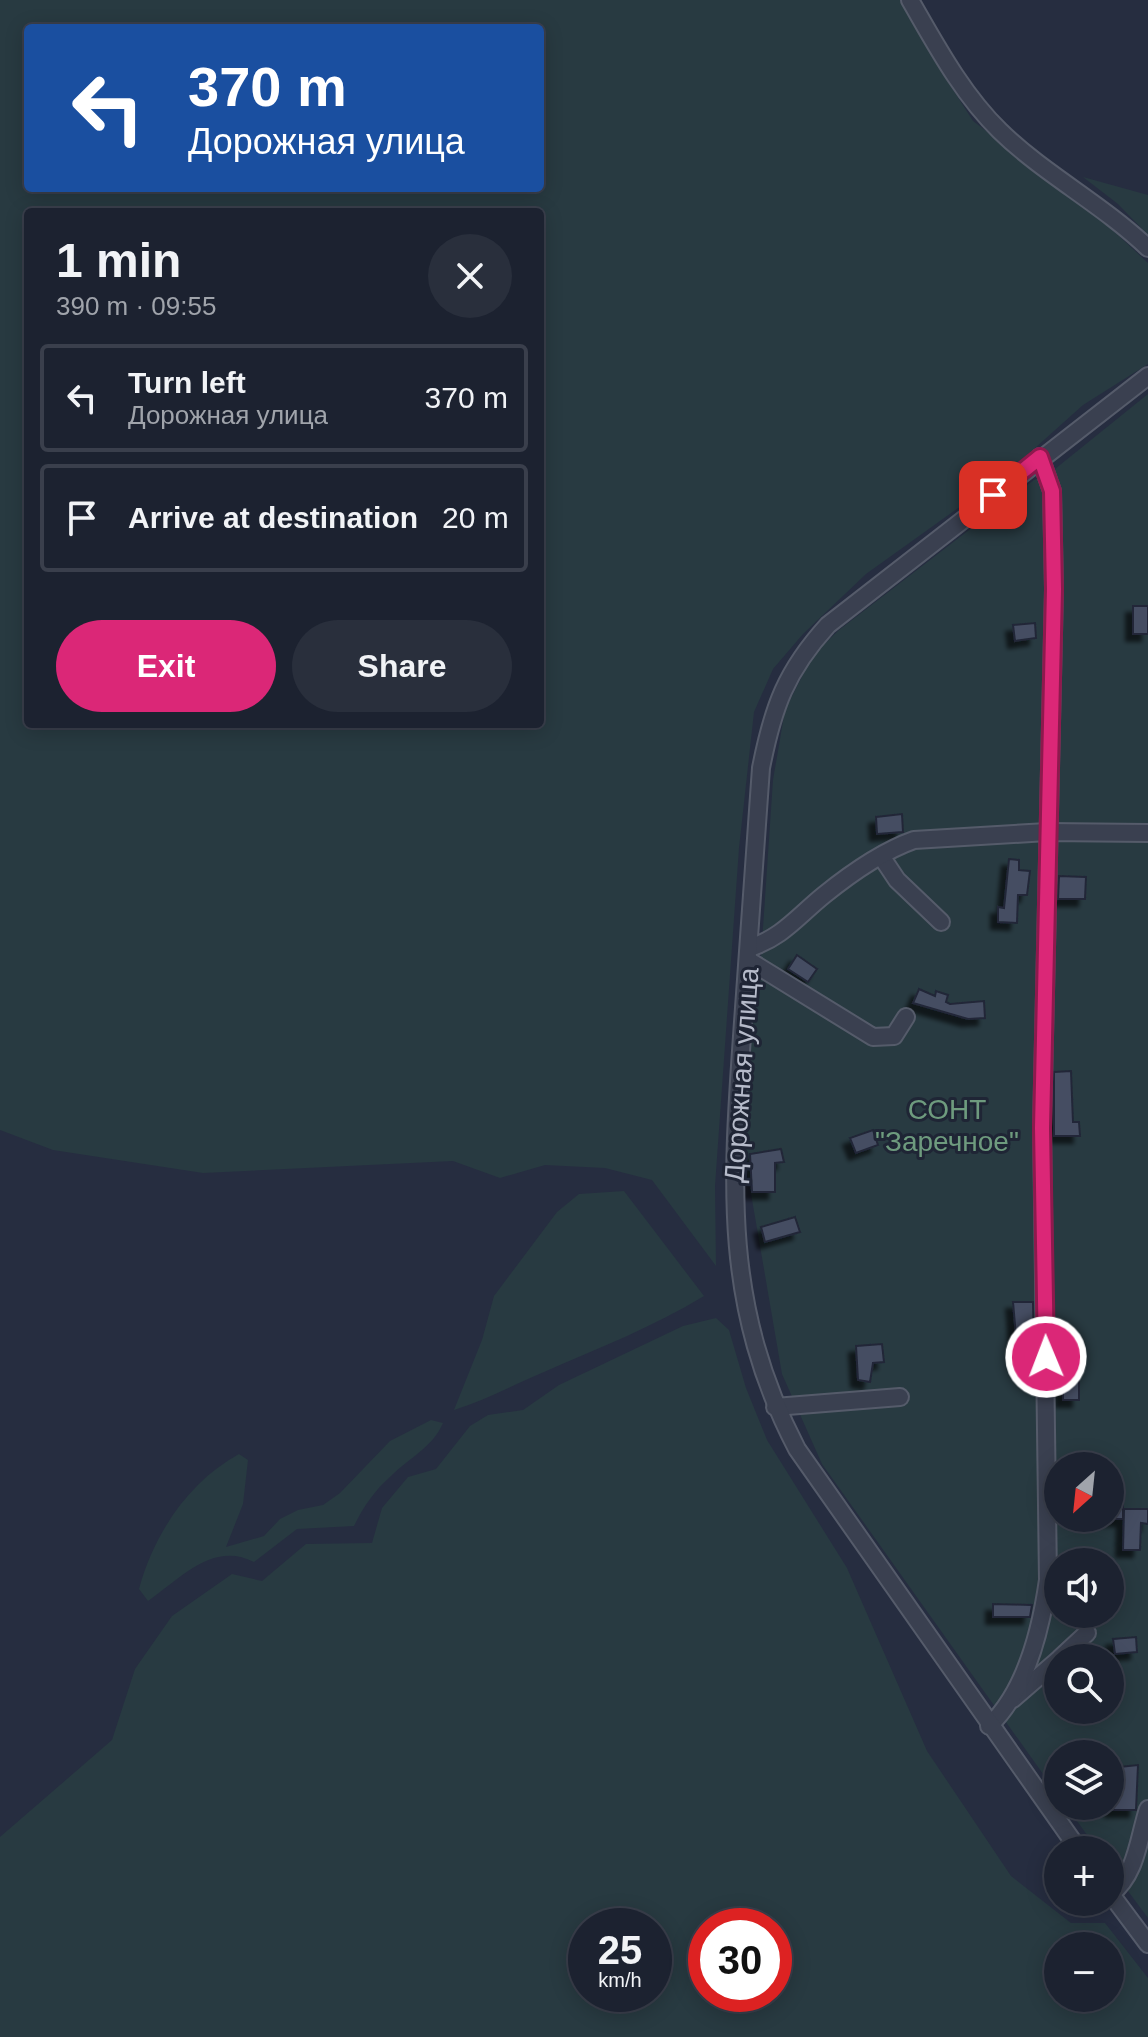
<!DOCTYPE html>
<html lang="en">
<head>
<meta charset="utf-8">
<style>
  body { margin:0; font-family:Helvetica,sans-serif; background:#292f3c; color:#f1f3f6; height:100vh; display:flex; flex-direction:column; font-size:30px; white-space:nowrap }
  * { box-sizing:border-box; margin:0 }
  p { font-size:26px; color:#a0a4ab }
  .icon { flex:none; width:44px; height:44px; fill:none; stroke:currentColor; stroke-width:2; stroke-linecap:round; stroke-linejoin:round }
  .map { position:relative; flex:1; overflow:hidden }
  .drawer { position:absolute; left:24px; top:208px; width:520px; height:520px; display:flex; flex-direction:column; background:#1c2230; border-radius:8px; box-shadow:0 4px 20px #0003,0 0 0 2px #3a3f4c }
  .drawer>* { flex:none }
  .top-card { position:absolute; left:24px; top:24px; width:520px; height:168px; border-radius:8px; box-shadow:0 4px 20px #0003,0 0 0 2px #3a3f4c; background:#1a4fa0; color:#fff; overflow:hidden }
  .needle { width:52px; rotate:207deg }
  .controls { position:absolute; left:1044px; top:1452px; display:grid; gap:16px }
  .controls a { display:grid; place-items:center; width:80px; height:80px; border-radius:50%; background:#1c2230; box-shadow:0 4px 20px #0003,0 0 0 2px #3a3f4c; font-size:40px }
  .speed { position:absolute; left:568px; top:1908px; display:flex; gap:16px; font-size:40px; font-weight:700; text-align:center }
  .speed>* { display:grid; place-content:center; width:104px; height:104px; border-radius:50%; background:#1c2230; box-shadow:0 4px 20px #0003,0 0 0 2px #3a3f4c; line-height:1 }
  .speed small { font-size:20px; font-weight:400 }
  .speed .limit { border:12px solid #d22; background:#fff; color:#111 }
  .pin { position:absolute; display:grid; place-items:center; width:68px; height:68px; color:#fff; margin:-34px; border-radius:16px; box-shadow:0 4px 12px #0006 }
  .me { position:absolute; width:88px; margin:-44px; rotate:359deg; stroke-linejoin:round; filter:drop-shadow(0 0 6px #0008) }
  .turn { display:flex; align-items:center; gap:28px; height:168px; padding:0 32px; font-size:36px }
  .turn .icon { width:104px; height:104px; stroke-width:2.5 }
  .turn b { display:block; font-size:56px; line-height:68px }
  .round { display:grid; place-items:center; flex:none; width:84px; height:84px; border-radius:42px; background:#292f3c }
  .summary { display:flex; align-items:center; justify-content:space-between; height:136px; padding:0 32px }
  h1 { font-size:48px; font-weight:600; line-height:60px }
  .primary-button { display:flex; gap:16px; margin-top:auto; padding:16px 32px }
  .primary-button a { flex:1; height:92px; border-radius:48px; background:#db2777; color:#fff; font-size:32px; font-weight:600; line-height:92px; text-align:center }
  .primary-button a+a { background:#292f3c; color:#f1f3f6 }
  ul { padding:0; list-style:none }
  li { display:flex; align-items:center; gap:24px; height:108px; margin:0 16px 12px; padding:0 16px; border:4px solid #3a3f4c; border-radius:8px }
  li div { flex:1 }
  li b { display:block; font-size:30px }
  li em { font-style:normal }
  .map>svg:first-child { display:block }
</style>
</head>
<body>
<div class="map">
<svg width="1148" height="2037" viewBox="0 0 1148 2037">
  <defs>
    <filter id="shadow"><feDropShadow dx="-7" dy="7" stdDeviation="2" flood-color="#0009"/></filter>
  </defs>
  <rect width="100%" height="100%" fill="#262d40"/>
  <!-- green -->
  <g fill="#283a41" fill-rule="evenodd">
    <path d="M0,0H902L931,55L973,121L1091,210L1148,263V364L1083,405L1007,473L866,574L803,634L773,669L754,712L739,848L715,1186L716,1266L652,1180L605,1168L545,1165L500,1178L453,1161L203,1173L53,1150L0,1130ZM28,28H540V188H28ZM28,212H540V724H28Z"/>
    <path d="M1083,177L1148,195V235L1118,204Z"/>
    <path d="M1148,394V1918L1110,1867V1850H1098L1066,1806H1110V1754H1058V1795L822,1464L782,1374L744,1153L749,1040L760,972L773,780L785,710L813,655L839,630L1034,480L1055,469ZM1058,1466H1110V1518H1058ZM1058,1562H1110V1614H1058ZM1058,1658H1110V1710H1058Z"/>
    <path d="M624,1191L704,1296C653,1327 599,1348 544,1372C513,1385 486,1400 454,1410L482,1340L494,1296L557,1212L579,1194Z"/>
    <path d="M716,1318L729,1330L746,1388L767,1440L847,1568L927,1751L1011,1876L1071,1923H1105L1148,1978V2037H0V1837L112,1740L135,1669L172,1616L232,1574L262,1581L306,1544L372,1543L382,1508L408,1477L436,1469L470,1426L488,1415L523,1410L559,1385L683,1326ZM654,1926V1994H586V1926ZM706,1926H774V1994H706ZM1110,1946V1998H1058V1946Z"/>
    <path d="M431,1420L443,1423C433,1447 409,1458 391,1476C374,1491 364,1506 354,1526L297,1529L254,1562C213,1541 181,1578 148,1601L139,1589C154,1534 188,1482 239,1454L248,1460L243,1504L226,1547L264,1536L280,1519L298,1510L323,1505L340,1493L390,1441Z"/>
  </g>
  <!-- building -->
  <g fill="#454d62" stroke="#212737" stroke-width="2" filter="url(#shadow)">
    <rect x="1133" y="606" width="15" height="28"/>
    <path d="M1035,623L1036,638L1015,641L1013,625Z"/>
    <path d="M902,814L903,832L877,834L876,817Z"/>
    <path d="M1009,859L1019,860V870L1030,871L1027,895H1018L1017,923L998,922V907L1004,908Z"/>
    <path d="M1059,876L1086,877L1085,899H1058Z"/>
    <path d="M797,955L817,969L808,982L788,969Z"/>
    <path d="M919,989L935,996L936,991L948,995L946,1002L950,1004L984,1001L985,1018L968,1019L913,1003Z"/>
    <path d="M1071,1071L1073,1122H1079L1080,1136H1054V1072Z"/>
    <path d="M873,1130L878,1145L856,1153L850,1138Z"/>
    <path d="M781,1149L784,1162L775,1163V1192H752L750,1154Z"/>
    <path d="M795,1217L800,1232L765,1242L761,1227Z"/>
    <path d="M1013,1302H1033L1034,1345L1017,1348Z"/>
    <path d="M882,1344L884,1362L873,1363L870,1382L858,1380L856,1346Z"/>
    <rect x="1063" y="1375" width="16" height="25"/>
    <rect x="1110" y="1494" width="13" height="25"/>
    <path d="M1124,1509H1148V1524L1141,1523L1140,1550H1123Z"/>
    <path d="M993,1604L1032,1605L1030,1617H993Z"/>
    <path d="M1136,1637L1137,1652L1115,1654L1113,1639Z"/>
    <path d="M1138,1765L1136,1810H1112L1110,1768Z"/>
  </g>
  <g fill="none" stroke-linecap="round" stroke-linejoin="round">
    <defs>
      <g id="minor">
        <path d="M910,0C936,45 962,94 1000,131C1044,174 1102,204 1148,248"/>
        <path d="M881,856L897,880L941,922"/>
        <path d="M749,948C782,938 798,916 824,895C850,874 883,851 914,840L1047,832L1148,833"/>
        <path d="M748,960L873,1037L894,1036L906,1017"/>
        <path d="M775,1407L900,1397"/>
        <path d="M1060,1658L1087,1633"/>
        <path d="M1013,1699L1058,1660"/>
        <path d="M989,1726C1026,1691 1041,1629 1048,1580L1042,1128L1054,589L1052,491L1040,457"/>
        <path d="M1079,1850L797,1449C721,1303 732,1180 743,1022C749,937 755,853 761,768C773,707 786,671 828,625L1148,376"/>
        <path d="M1110,1893L1148,1944"/>
        <path d="M1111,1894C1137,1873 1138,1840 1148,1809"/>
      </g>
    </defs>
    <!-- minor casing -->
    <use href="#minor" stroke="#555b6a" stroke-width="20"/>
    <!-- minor -->
    <use href="#minor" stroke="#3a4050" stroke-width="16"/>
  </g>
  <g fill="none" stroke-linecap="round" stroke-linejoin="round">
    <defs>
      <path id="route" d="M993,495L1040,457L1052,491L1054,589L1042,1128L1046,1357"/>
    </defs>
    <!-- route casing -->
    <use href="#route" stroke="#8e194d" stroke-width="20"/>
    <!-- route -->
    <use href="#route" stroke="#db2777" stroke-width="14"/>
  </g>
  <g text-anchor="middle" stroke-width="6" stroke-linejoin="round" paint-order="stroke">
    <!-- street labels -->
    <g font-size="28" fill="#b6bbca" stroke="#1f2535">
      <text transform="translate(741 1075) rotate(-86)" y="10">Дорожная улица</text>
    </g>
    <!-- park labels -->
    <g font-size="28" fill="#6e9b7e" stroke="#1f2535">
      <text x="947" y="1119">СОНТ<tspan x="947" dy="32">"Заречное"</tspan></text>
    </g>
  </g>
</svg>
<div class="controls">
<a><svg class="needle" viewBox="-14 -14 28 28"><path d="M0-13l5 13h-10z" fill="#e53935"/><path d="M0 13l5-13h-10z" fill="#a0a4ab"/></svg></a>
<a><svg class="icon" aria-label="sound" viewBox="0 0 24 24"><path d="M4 9h4l5-4v14l-5-4H4zM17 9q2 3 0 6"/></svg></a>
<a><svg class="icon" aria-label="search" viewBox="0 0 24 24"><circle cx="10" cy="10" r="6"/><path d="M15 15l6 6"/></svg></a>
<a><svg class="icon" aria-label="layers" viewBox="0 0 24 24"><path d="M12 4l9 5-9 5-9-5zM3 14l9 5 9-5"/></svg></a>
<a>+</a>
<a>−</a>
</div>
<div class="speed"><div>25<small>km/h</small></div><div class="limit">30</div></div>
<div class="pin" style="left:993px;top:495px;background:#d93025"><svg class="icon" aria-label="arrive" viewBox="0 0 24 24"><path d="M6 21V4h12l-3 4 3 4H6"/></svg></div>
<svg class="me" style="left:1046px;top:1357px" viewBox="-20 -20 40 40"><circle r="17" fill="#db2777" stroke="#fff" stroke-width="3"/><path d="M0-11L8 9 0 5-8 9z" fill="#fff"/></svg>
<div class="top-card">
<div class="turn"><svg class="icon" aria-label="left" viewBox="0 0 24 24"><path d="M17 20v-9H6M10 6l-5 5 5 5"/></svg><div><b>370 m</b>Дорожная улица</div></div>
</div>
<section class="drawer">
<div class="summary"><div><h1>1 min</h1><p>390 m · 09:55</p></div><a class="round"><svg class="icon" aria-label="close" viewBox="0 0 24 24"><path d="M6 6l12 12M18 6L6 18"/></svg></a></div>
<ul>
<li><svg class="icon" aria-label="left" viewBox="0 0 24 24"><path d="M17 20v-9H6M10 6l-5 5 5 5"/></svg><div><b>Turn left</b><p>Дорожная улица</p></div><em>370 m</em></li>
<li><svg class="icon" aria-label="arrive" viewBox="0 0 24 24"><path d="M6 21V4h12l-3 4 3 4H6"/></svg><div><b>Arrive at destination</b></div><em>20 m</em></li>
</ul>
<div class="primary-button"><a>Exit</a><a>Share</a></div>
</section>
</div>
</body>
</html>
